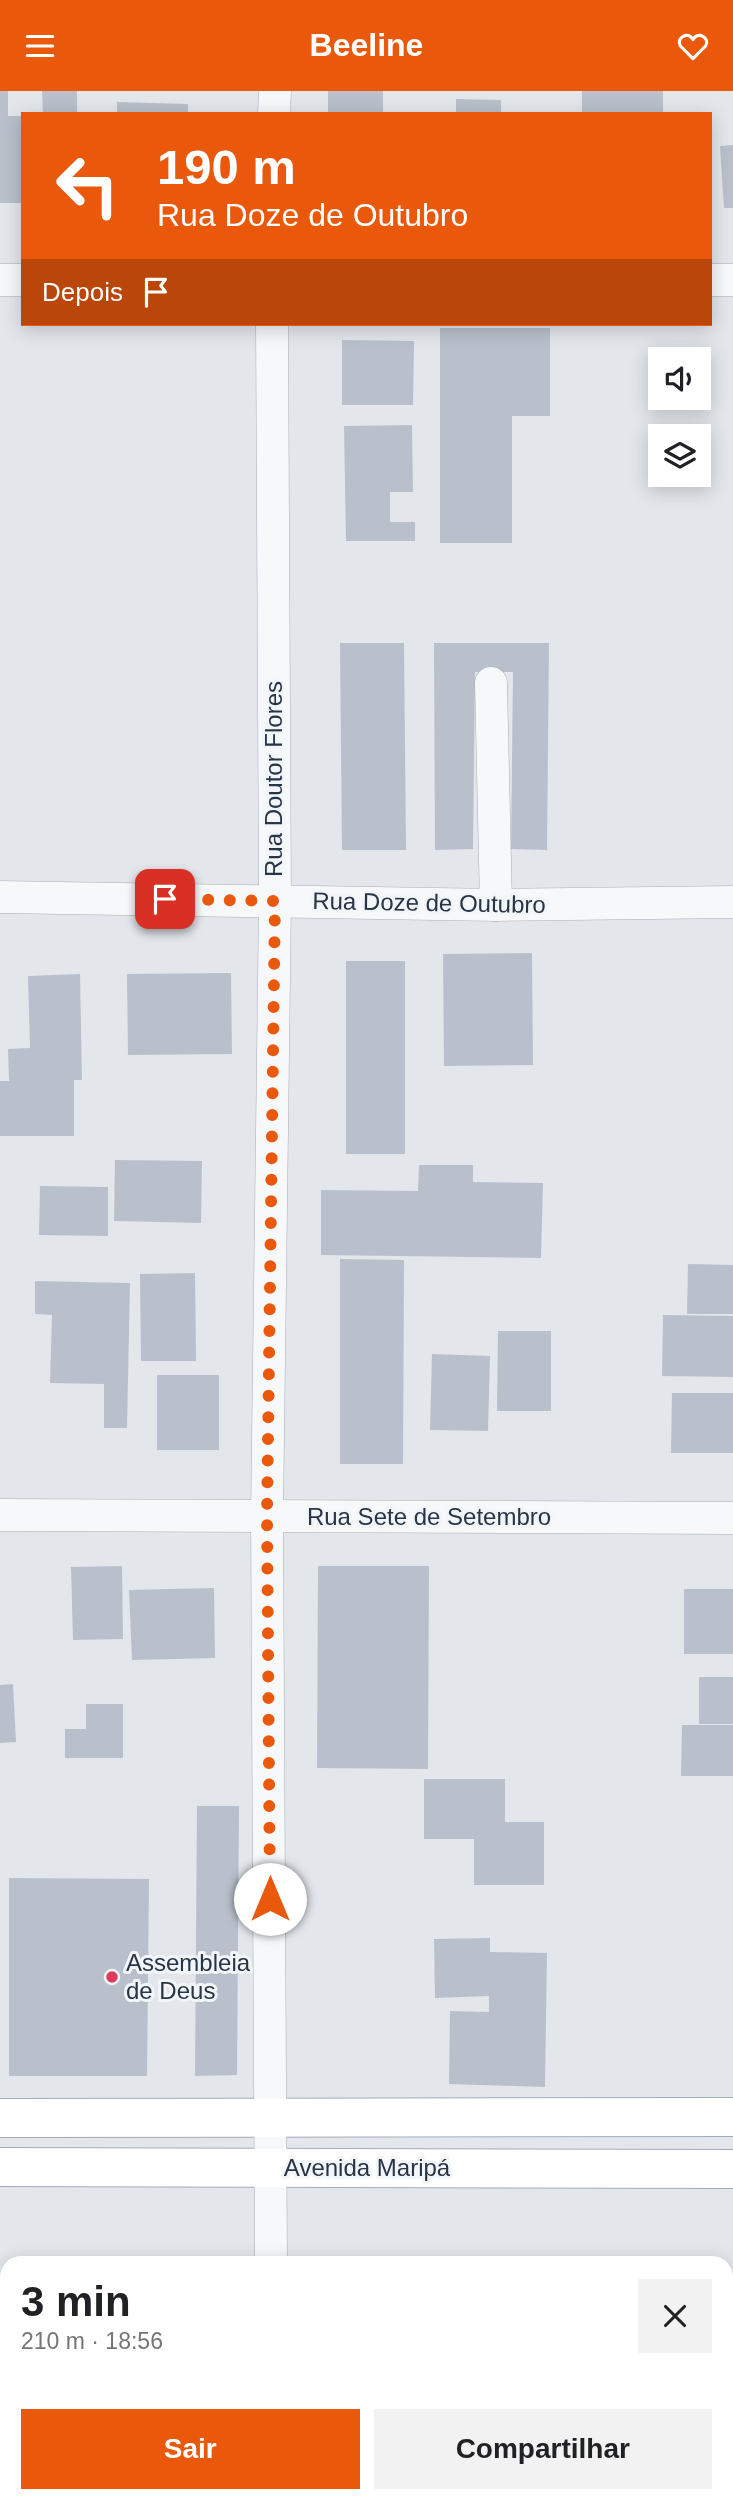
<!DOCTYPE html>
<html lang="pt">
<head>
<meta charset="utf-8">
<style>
  body { margin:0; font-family:Arial,sans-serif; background:#f2f2f2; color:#202124; height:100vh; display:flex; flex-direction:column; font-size:26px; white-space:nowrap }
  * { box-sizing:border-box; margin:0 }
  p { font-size:23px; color:#757577 }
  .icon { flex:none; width:38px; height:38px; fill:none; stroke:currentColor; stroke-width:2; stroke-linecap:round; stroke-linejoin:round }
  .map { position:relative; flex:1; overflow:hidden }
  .panel { position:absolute; left:0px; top:2165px; width:733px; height:247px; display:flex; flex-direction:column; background:#fff; border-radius:21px 21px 0 0; box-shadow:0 4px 18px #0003 }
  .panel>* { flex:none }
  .top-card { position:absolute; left:21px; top:21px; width:691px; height:214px; border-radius:0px; box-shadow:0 4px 18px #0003; background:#ea580c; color:#fff; overflow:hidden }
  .fabs { position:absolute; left:648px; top:256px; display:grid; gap:14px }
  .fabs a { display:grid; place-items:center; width:63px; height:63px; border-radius:0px; background:#fff; box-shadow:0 4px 18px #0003; font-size:35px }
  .pin { position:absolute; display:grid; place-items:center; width:60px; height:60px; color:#fff; margin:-30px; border-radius:14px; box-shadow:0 4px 10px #0006 }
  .me { position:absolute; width:77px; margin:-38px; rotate:0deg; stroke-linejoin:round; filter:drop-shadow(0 0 5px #0008) }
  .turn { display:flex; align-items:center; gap:24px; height:147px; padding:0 21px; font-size:32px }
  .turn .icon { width:91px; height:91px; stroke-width:2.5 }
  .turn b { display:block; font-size:49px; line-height:60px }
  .then { display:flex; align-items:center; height:66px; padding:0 21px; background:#0003; gap:14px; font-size:26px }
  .round { display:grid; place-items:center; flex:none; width:74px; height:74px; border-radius:0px; background:#f2f2f2 }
  .overview { display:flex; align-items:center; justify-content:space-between; height:119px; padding:0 21px }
  h1 { font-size:42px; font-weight:700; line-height:52px }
  .action { display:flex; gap:14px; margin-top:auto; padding:14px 21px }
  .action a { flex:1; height:80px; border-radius:0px; background:#ea580c; color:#fff; font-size:28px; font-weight:700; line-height:80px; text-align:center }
  .action a+a { background:#f2f2f2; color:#202124 }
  header { display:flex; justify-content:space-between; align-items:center; height:91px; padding:0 21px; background:#ea580c; color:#fff; font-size:32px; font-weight:700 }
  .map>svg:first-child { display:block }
</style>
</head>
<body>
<header><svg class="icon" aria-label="menu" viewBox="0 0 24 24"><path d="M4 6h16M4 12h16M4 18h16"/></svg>Beeline<svg class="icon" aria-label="heart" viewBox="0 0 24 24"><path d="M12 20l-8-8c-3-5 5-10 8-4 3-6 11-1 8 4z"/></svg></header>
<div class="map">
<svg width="733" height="2411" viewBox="0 0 733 2411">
  <rect width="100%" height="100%" fill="#e3e7ec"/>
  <!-- building -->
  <g fill="#b9c0cb">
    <path d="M0,0H8V25H23V112H0Z"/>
    <path d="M42,0H77V23H43Z"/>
    <rect x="328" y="0" width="55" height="23"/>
    <rect x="582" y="0" width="81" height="23"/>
    <path d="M456,8L501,9V23H456Z"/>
    <path d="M117,11L188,13V23H117Z"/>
    <path d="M733,54V117H724L720,55Z"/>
    <path d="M440,237H550V325H512V452H440Z"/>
    <path d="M342,249L414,250L413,314H342Z"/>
    <path d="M412,334L413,401H390V431H415V450H346L344,335Z"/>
    <path d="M340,552H404L406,759H342Z"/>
    <path d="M434,552H549L547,759L511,758L513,581H475L473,758L435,759Z"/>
    <path d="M532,862L533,974L444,975L443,863Z"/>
    <rect x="346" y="870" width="59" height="193"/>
    <path d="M231,882L232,963L128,964L127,883Z"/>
    <path d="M80,883L82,989H74V1045H0V990H9L8,958L30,957L28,885Z"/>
    <path d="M115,1069L202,1070L201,1132L114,1130Z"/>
    <path d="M419,1074H473V1091L543,1092L541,1167L321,1164V1099L418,1100Z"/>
    <path d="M40,1095L108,1096V1145L39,1144Z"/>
    <path d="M340,1168L404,1169L403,1373H340Z"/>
    <path d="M688,1173L733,1174V1223H687Z"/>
    <path d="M195,1182L196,1270H141L140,1183Z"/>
    <path d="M35,1190L130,1192L127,1337H104V1293L50,1292L52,1224L35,1223Z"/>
    <path d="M663,1224L733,1225V1286L662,1285Z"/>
    <path d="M498,1240H551V1320H497Z"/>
    <path d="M432,1263L490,1265L488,1340L430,1339Z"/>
    <rect x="157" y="1284" width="62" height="75"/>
    <path d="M672,1302H733V1362H671Z"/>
    <path d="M122,1475L123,1548L73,1549L71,1476Z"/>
    <path d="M318,1475H429L428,1678L317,1677Z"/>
    <path d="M214,1497L215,1567L132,1569L129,1499Z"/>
    <rect x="684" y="1498" width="49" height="65"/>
    <rect x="699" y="1586" width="34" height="47"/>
    <path d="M13,1593L16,1651L0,1652V1594Z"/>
    <path d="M86,1613H123V1667H65V1638H86Z"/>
    <path d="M682,1634H733V1685H681Z"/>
    <path d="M424,1688H505V1731H544V1794H474V1748H424Z"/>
    <path d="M197,1715H239L237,1984L195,1985Z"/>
    <path d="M9,1787L149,1788L147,1985H9Z"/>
    <path d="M490,1847V1861L547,1862L545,1996L449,1993L450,1920L489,1921V1905L435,1907L434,1848Z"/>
  </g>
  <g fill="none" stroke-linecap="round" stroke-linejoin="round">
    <defs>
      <g id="street">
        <path d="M274,23L275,0"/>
        <path d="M0,189H23"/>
        <path d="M710,189H733"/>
        <path d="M491,592L496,814"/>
        <path d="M0,806L496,814L733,811"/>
        <path d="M0,1424L733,1427"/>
        <path d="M271,2172L267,1425L275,810L272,233"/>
        <path d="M269,2411V2404"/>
      </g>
      <g id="primary">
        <path d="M0,2027L733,2026"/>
        <path d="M0,2076L733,2078"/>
      </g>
    </defs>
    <!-- street casing -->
    <use href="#street" stroke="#a7aeb7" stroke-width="33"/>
    <!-- primary casing -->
    <use href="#primary" stroke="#a1acb9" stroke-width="40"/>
    <!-- street -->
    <use href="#street" stroke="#f6f8fa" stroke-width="32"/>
    <!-- primary -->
    <use href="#primary" stroke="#fff" stroke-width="38"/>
  </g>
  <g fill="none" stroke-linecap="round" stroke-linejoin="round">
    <!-- route -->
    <path stroke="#ea580c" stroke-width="12" stroke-dasharray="0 21.6" d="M165,808L275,810L267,1425L270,1808"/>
  </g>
  <!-- markers -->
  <circle fill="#dd3c5c" stroke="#f3f6f9" stroke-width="2.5" cx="112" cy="1886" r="7"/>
  <g text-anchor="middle" stroke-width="6" stroke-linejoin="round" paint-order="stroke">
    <!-- street labels -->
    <g font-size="24" fill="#283547" stroke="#f3f6f9">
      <text transform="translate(274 688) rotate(-90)" y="8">Rua Doutor Flores</text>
      <text transform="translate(429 812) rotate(1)" y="8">Rua Doze de Outubro</text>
      <text x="429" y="1434">Rua Sete de Setembro</text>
      <text x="367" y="2085">Avenida Maripá</text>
    </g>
    <!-- poi labels -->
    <g font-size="24" fill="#283547" stroke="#f3f6f9" text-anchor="start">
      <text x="126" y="1880">Assembleia<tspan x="126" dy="28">de Deus</tspan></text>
    </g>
  </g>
</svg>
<div class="fabs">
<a><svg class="icon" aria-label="sound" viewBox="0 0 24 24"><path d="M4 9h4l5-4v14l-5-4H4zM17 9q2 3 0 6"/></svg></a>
<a><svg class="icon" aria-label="layers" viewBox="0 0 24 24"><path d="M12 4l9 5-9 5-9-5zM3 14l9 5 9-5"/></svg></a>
</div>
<div class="pin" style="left:165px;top:808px;background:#d93025"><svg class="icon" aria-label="arrive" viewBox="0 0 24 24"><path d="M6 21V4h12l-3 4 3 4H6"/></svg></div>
<svg class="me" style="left:270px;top:1808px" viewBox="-20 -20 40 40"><circle r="19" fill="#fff"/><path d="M0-13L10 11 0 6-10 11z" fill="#ea580c"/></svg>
<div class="top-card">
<div class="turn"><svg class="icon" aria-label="left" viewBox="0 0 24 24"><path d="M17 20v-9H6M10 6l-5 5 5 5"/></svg><div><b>190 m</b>Rua Doze de Outubro</div></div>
<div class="then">Depois<svg class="icon" aria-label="arrive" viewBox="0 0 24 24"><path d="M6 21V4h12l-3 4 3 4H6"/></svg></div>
</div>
<section class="panel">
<div class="overview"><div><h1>3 min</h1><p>210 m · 18:56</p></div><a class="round"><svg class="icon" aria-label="close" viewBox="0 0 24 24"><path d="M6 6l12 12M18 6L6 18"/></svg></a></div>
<div class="action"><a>Sair</a><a>Compartilhar</a></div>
</section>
</div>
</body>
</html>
